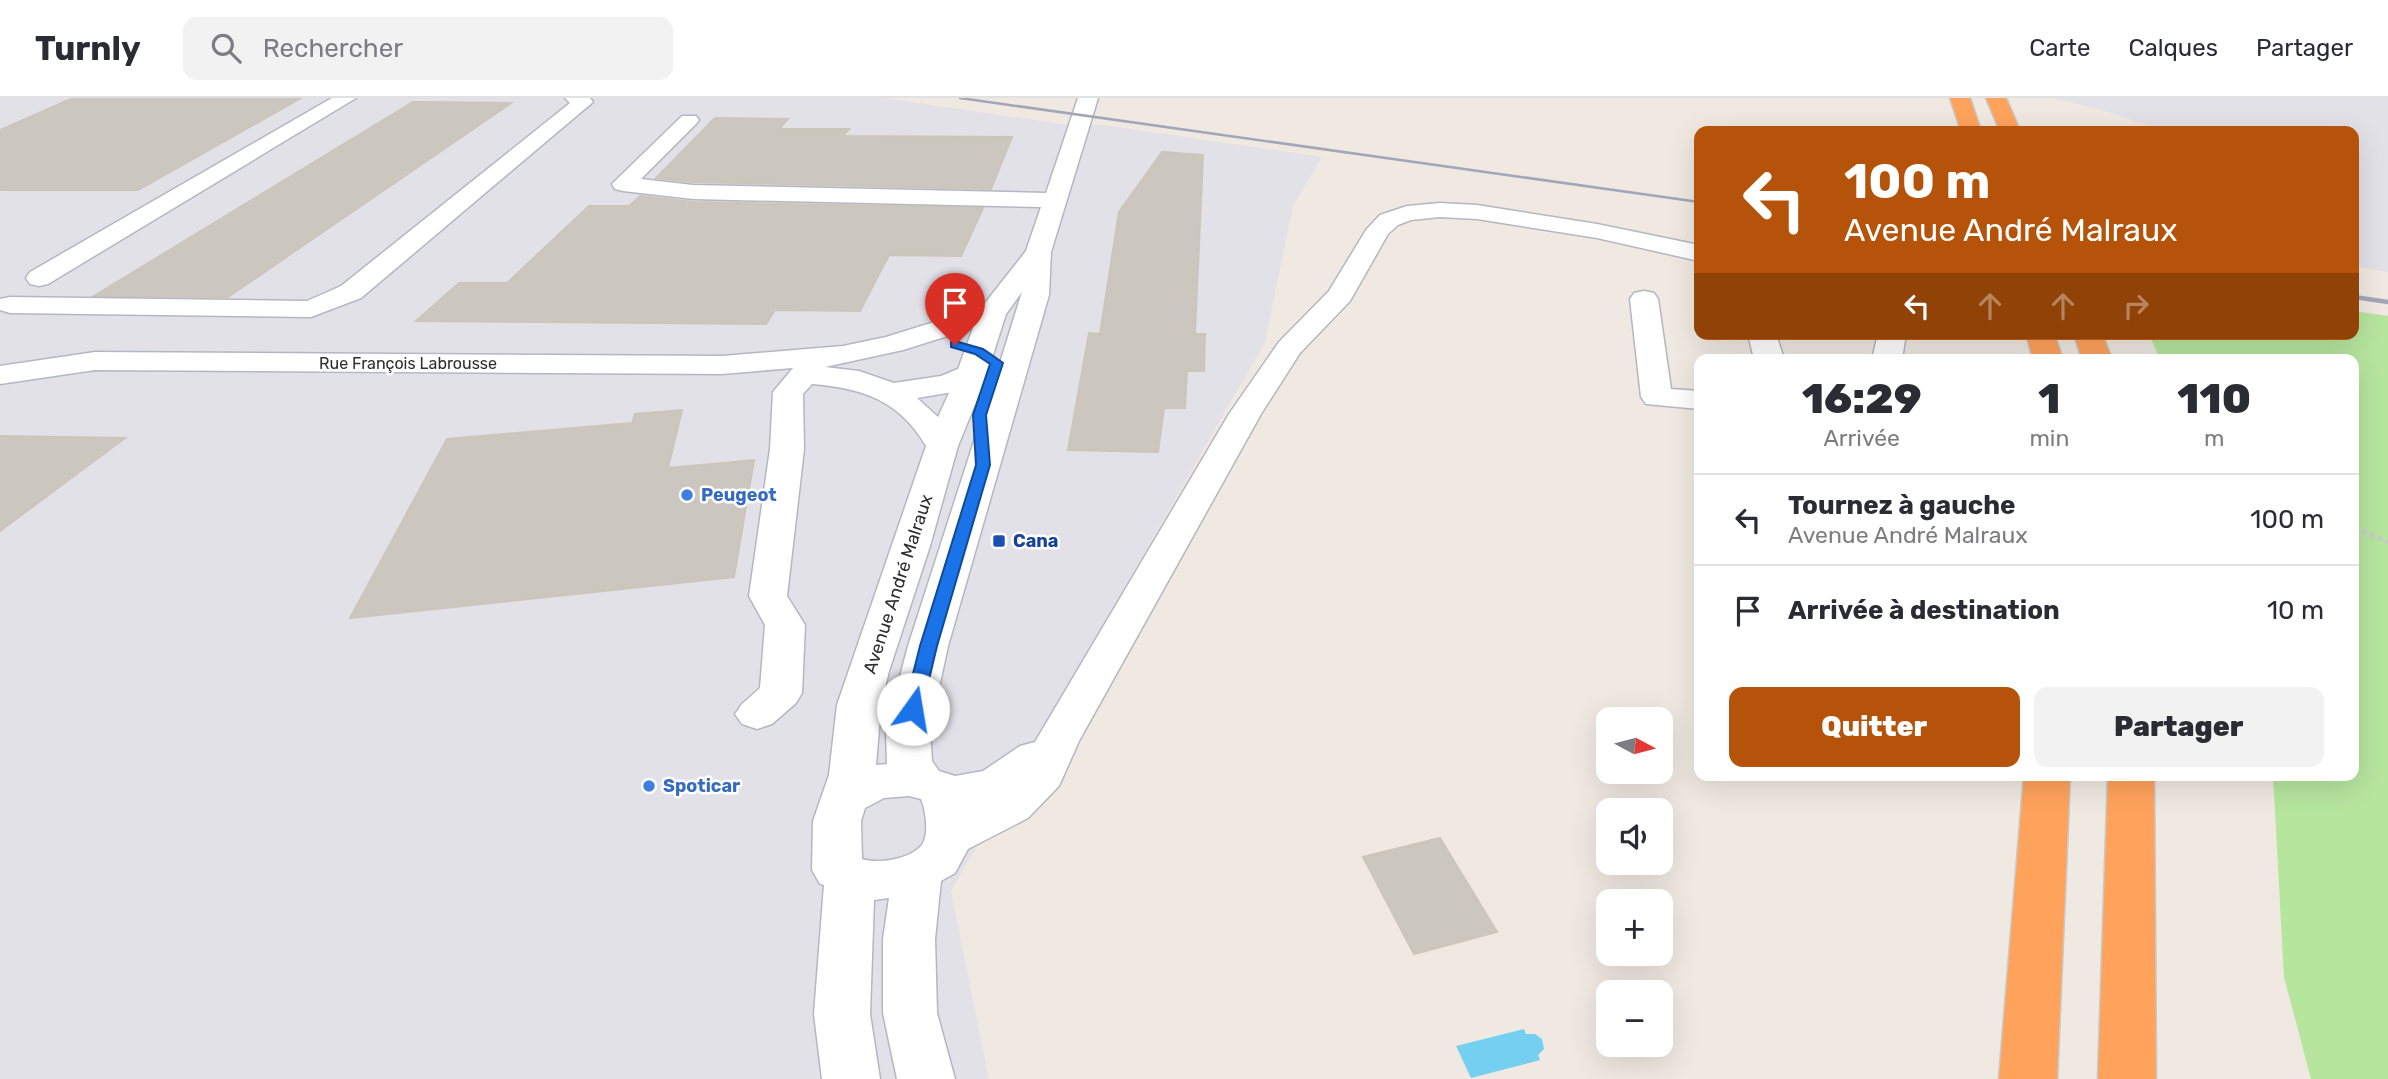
<!DOCTYPE html>
<html lang="fr">
<head>
<meta charset="utf-8">
<style>
  body { margin:0; font-family:Rubik,sans-serif; background:#f2f2f3; color:#2b2b33; height:100vh; display:flex; flex-direction:column; font-size:26px; white-space:nowrap }
  * { box-sizing:border-box; margin:0 }
  p { font-size:23px; color:#7c7c81 }
  .icon { flex:none; width:38px; height:38px; fill:none; stroke:currentColor; stroke-width:2; stroke-linecap:round; stroke-linejoin:round }
  .map { position:relative; flex:1; overflow:hidden }
  .sheet { position:absolute; left:1694px; top:256px; width:665px; height:427px; display:flex; flex-direction:column; background:#fff; border-radius:14px; box-shadow:0 7px 28px #0002 }
  .sheet>* { flex:none }
  .top-card { position:absolute; left:1694px; top:28px; width:665px; height:214px; border-radius:14px; box-shadow:0 7px 28px #0002; background:#b45309; color:#fff; overflow:hidden }
  .needle { width:46px; rotate:97deg }
  .fabs { position:absolute; left:1596px; top:609px; display:grid; gap:14px }
  .fabs a { display:grid; place-items:center; width:77px; height:77px; border-radius:14px; background:#fff; box-shadow:0 7px 28px #0002; font-size:35px }
  .pin { position:absolute; display:grid; place-items:center; width:60px; height:60px; color:#fff; margin:-72px -30px; border-radius:50% 50% 50% 0; rotate:-45deg; box-shadow:0 0 7px #0007 }
  .pin .icon { rotate:45deg }
  .me { position:absolute; width:77px; margin:-38px; rotate:13deg; stroke-linejoin:round; filter:drop-shadow(0 0 5px #0008) }
  .turn { display:flex; align-items:center; gap:24px; height:147px; padding:0 35px; font-size:32px }
  .turn .icon { width:91px; height:91px; stroke-width:2.5 }
  .turn b { display:block; font-size:49px; line-height:60px }
  .lanes { display:flex; align-items:center; height:66px; padding:0 35px; background:#0003; justify-content:center; gap:35px; direction:ltr }
  .lanes .off { opacity:.35 }
  .eta { display:flex; justify-content:space-evenly; align-items:center; height:119px; text-align:center }
  .eta b { font-size:42px; font-weight:800; line-height:49px }
  .primary-button { display:flex; gap:14px; margin-top:auto; padding:14px 35px }
  .primary-button a { flex:1; height:80px; border-radius:14px; background:#b45309; color:#fff; font-size:28px; font-weight:800; line-height:80px; text-align:center }
  .primary-button a+a { background:#f2f2f3; color:#2b2b33 }
  ul { padding:0; list-style:none }
  li { display:flex; align-items:center; gap:21px; height:91px; padding:0 35px; border-top:2px solid #e1e1e2 }
  li div { flex:1 }
  li b { display:block; font-size:26px }
  li em { font-style:normal }
  header { display:flex; align-items:center; gap:42px; box-sizing:border-box; height:98px; padding:0 35px; background:#fff; border-bottom:2px solid #e1e1e2 }
  header strong { font-size:33px }
  nav { display:flex; gap:38px; margin-inline-start:auto; font-size:24px }
  .search { width:490px; height:63px; background:#f2f2f3; display:flex; align-items:center; gap:18px; box-sizing:border-box; padding:0 24px; border-radius:14px; color:#7c7c81; font-size:26px }
  .map>svg:first-child { display:block }
</style>
</head>
<body>
<header>
<strong>Turnly</strong>
<div class="search"><svg class="icon" aria-label="search" viewBox="0 0 24 24"><circle cx="10" cy="10" r="6"/><path d="M15 15l6 6"/></svg>Rechercher</div>
<nav><a>Carte</a><a>Calques</a><a>Partager</a></nav>
</header>
<div class="map">
<svg width="2388" height="981" viewBox="0 0 2388 981">
  <rect width="100%" height="100%" fill="#efe9e1"/>
  <!-- industrial -->
  <g fill="#e3e1e8">
    <path d="M0,0H885L1061,26L1104,27L1322,59L1293,108L1265,244L951,793L989,981H0Z"/>
    <path d="M2053,0H2388V174L2354,168V33H2165L2101,12Z"/>
  </g>
  <!-- green -->
  <path fill="#b6e59e" d="M2354,213L2388,218V981H2311L2284,879L2273,677H2354V261H2160L2149,236H2354Z"/>
  <!-- water -->
  <path fill="#75cff0" d="M1524,931L1526,936H1535L1542,941L1544,951L1538,957L1540,962L1471,980L1456,948Z"/>
  <!-- building -->
  <g fill="#cbc7bf" stroke="#cbc5ba" stroke-width="2">
    <path d="M73,0H301L138,92H0V32Z"/>
    <path d="M413,4L511,5L228,199L94,198Z"/>
    <path d="M715,20L788,21L779,31H849L843,38L1012,39L991,91L693,84L656,80Z"/>
    <path d="M1162,54L1203,57L1195,236H1205L1204,273H1187L1185,310H1164L1158,354L1068,352L1089,235L1100,236L1119,114Z"/>
    <path d="M640,98L693,104L983,110L961,158L889,157L860,213L775,212L766,226L416,223L459,185H507L589,108H629Z"/>
    <path d="M682,312L668,370L754,362L734,479L350,520L447,341L632,325L635,316Z"/>
    <path d="M0,338L125,340L0,433Z"/>
    <path d="M1440,740L1497,834L1414,856L1363,759Z"/>
  </g>
  <g fill="none" stroke-linecap="round" stroke-linejoin="round">
    <defs>
      <g id="minor">
        <path d="M332,0H356L48,186L39,188L30,186L26,180L30,174Z"/>
        <path d="M565,0H590L593,4L361,200L311,219L10,215L0,212V201L10,199L307,203L341,188L570,5Z"/>
        <path d="M1078,0H1098L1051,154L1049,197L948,548L930,632L932,663L939,673L955,678L983,673L1020,648L1035,644L1229,316L1279,244L1329,193L1366,132L1380,117L1407,108L1440,105L1477,107L1597,126L1699,147V163L1597,140L1477,121L1440,119L1411,122L1398,127L1388,136L1350,203L1300,255L1261,316L1079,643L1059,688L1028,720L968,751L955,775L941,783L935,841L937,915L955,981H897L883,915V841L889,800L874,802L870,916L880,981H822L814,916L824,787L820,786L812,772L813,723L829,677L837,607L926,348C899,302 862,290 812,286L803,296L804,351L787,498L805,527L802,595L796,605L772,626L757,631L742,626L735,616L742,606L760,590L765,527L749,498L770,351L773,294L793,270L722,276L95,272L0,286V268L95,254L722,258L843,248L886,239L982,209L1026,153L1041,109L693,101L623,93L615,91L612,86L682,18H696L699,22L696,26L641,81L693,87L1046,95ZM1022,194L1021,197L999,268L991,263L1006,216ZM973,230L958,271L941,278L894,285L859,273L825,269L903,252ZM995,278L908,548L886,632L887,666L876,667L881,607L889,573L930,448L958,348L985,282ZM949,295L938,319L917,300L947,295ZM909,698L921,701C926,713 930,740 920,749C907,762 877,766 862,761L861,723L865,710L884,700Z"/>
        <path d="M1644,193L1654,195L1658,201L1671,291L1699,293V311L1646,306L1641,299L1630,201L1634,195Z"/>
        <path d="M1748,236H1776L1784,261H1754Z"/>
        <path d="M1878,236H1906L1902,261H1872Z"/>
      </g>
      <g id="highway">
        <path d="M1950,0H1970L1981,33H1961Z"/>
        <path d="M1986,0H2006L2020,33H2000Z"/>
        <path d="M2026,236H2054L2063,261H2033Z"/>
        <path d="M2074,236H2102L2112,261H2082Z"/>
        <path d="M2024,677H2070L2057,981H1999Z"/>
        <path d="M2108,677H2154L2156,981H2098Z"/>
      </g>
    </defs>
    <!-- minor casing -->
    <use href="#minor" stroke="#b4b7c1" stroke-width="3"/>
    <!-- highway casing -->
    <use href="#highway" stroke="#c9c9c9" stroke-width="3"/>
    <!-- path -->
    <path stroke="#c9c9c9" stroke-width="4.5" stroke-dasharray="5 3.5" stroke-linecap="butt" d="M2354,430L2388,444"/>
    <!-- minor -->
    <use href="#minor" fill="#fff" fill-rule="evenodd"/>
    <!-- highway -->
    <use href="#highway" fill="#ffa35c" fill-rule="evenodd"/>
    <!-- rail-far1 -->
    <path stroke="#a3a6b8" stroke-width="2.5" d="M960,0L1699,104"/>
    <!-- rail -->
    <path stroke="#a3a6b8" stroke-width="4.5" d="M2354,199L2388,204"/>
  </g>
  <!-- route -->
  <path fill="#1a73e8" stroke="#114b97" stroke-width="2" d="M955,243L983,251L1003,265L986,317L990,367L937,548L922,611L913,617L904,611L920,548L976,367L973,317L990,266L975,256L951,249V244Z"/>
  <!-- markers -->
  <g fill="#3f7fe0" stroke="#fff" stroke-width="2.5">
    <circle cx="687" cy="397" r="7"/>
    <circle cx="649" cy="688" r="7"/>
  </g>
  <rect fill="#1a4fb4" stroke="#fff" stroke-width="2.5" x="992" y="436" width="14" height="14" rx="3.5"/>
  <g text-anchor="middle" stroke-width="5" stroke-linejoin="round" paint-order="stroke">
    <!-- far-street labels -->
    <g font-size="16" fill="#2e2e2e" stroke="#fff">
      <text x="408" y="271">Rue François Labrousse</text>
    </g>
    <!-- shop labels -->
    <g font-size="18" font-weight="bold" fill="#366cbe" stroke="#fff" text-anchor="start">
      <text x="701" y="403">Peugeot</text>
      <text x="663" y="694">Spoticar</text>
    </g>
    <!-- transit labels -->
    <g font-size="18" font-weight="bold" fill="#164399" stroke="#fff" text-anchor="start">
      <text x="1013" y="449">Cana</text>
    </g>
    <!-- street labels -->
    <g font-size="18" fill="#2e2e2e" stroke="#fff">
      <text transform="translate(898 486) rotate(-72)" y="6">Avenue André Malraux</text>
    </g>
  </g>
</svg>
<div class="fabs">
<a><svg class="needle" viewBox="-14 -14 28 28"><path d="M0-13l5 13h-10z" fill="#e53935"/><path d="M0 13l5-13h-10z" fill="#7c7c81"/></svg></a>
<a><svg class="icon" aria-label="sound" viewBox="0 0 24 24"><path d="M4 9h4l5-4v14l-5-4H4zM17 9q2 3 0 6"/></svg></a>
<a>+</a>
<a>−</a>
</div>
<div class="pin" style="left:955px;top:247px;background:#d93025"><svg class="icon" aria-label="arrive" viewBox="0 0 24 24"><path d="M6 21V4h12l-3 4 3 4H6"/></svg></div>
<svg class="me" style="left:913px;top:611px" viewBox="-20 -20 40 40"><circle r="19" fill="#fff"/><path d="M0-13L10 11 0 6-10 11z" fill="#1a73e8"/></svg>
<div class="top-card">
<div class="turn"><svg class="icon" aria-label="left" viewBox="0 0 24 24"><path d="M17 20v-9H6M10 6l-5 5 5 5"/></svg><div><b>100 m</b>Avenue André Malraux</div></div>
<div class="lanes"><svg class="icon" aria-label="left" viewBox="0 0 24 24"><path d="M17 20v-9H6M10 6l-5 5 5 5"/></svg><svg class="icon off" aria-label="ahead" viewBox="0 0 24 24"><path d="M12 20V5M6 11l6-6 6 6"/></svg><svg class="icon off" aria-label="ahead" viewBox="0 0 24 24"><path d="M12 20V5M6 11l6-6 6 6"/></svg><svg class="icon off" aria-label="right" viewBox="0 0 24 24"><path d="M7 20v-9h11M14 6l5 5-5 5"/></svg></div>
</div>
<section class="sheet">
<div class="eta">
<div><b>16:29</b><p>Arrivée</p></div>
<div><b>1</b><p>min</p></div>
<div><b>110</b><p>m</p></div>
</div>
<ul>
<li><svg class="icon" aria-label="left" viewBox="0 0 24 24"><path d="M17 20v-9H6M10 6l-5 5 5 5"/></svg><div><b>Tournez à gauche</b><p>Avenue André Malraux</p></div><em>100 m</em></li>
<li><svg class="icon" aria-label="arrive" viewBox="0 0 24 24"><path d="M6 21V4h12l-3 4 3 4H6"/></svg><div><b>Arrivée à destination</b></div><em>10 m</em></li>
</ul>
<div class="primary-button"><a>Quitter</a><a>Partager</a></div>
</section>
</div>
</body>
</html>
